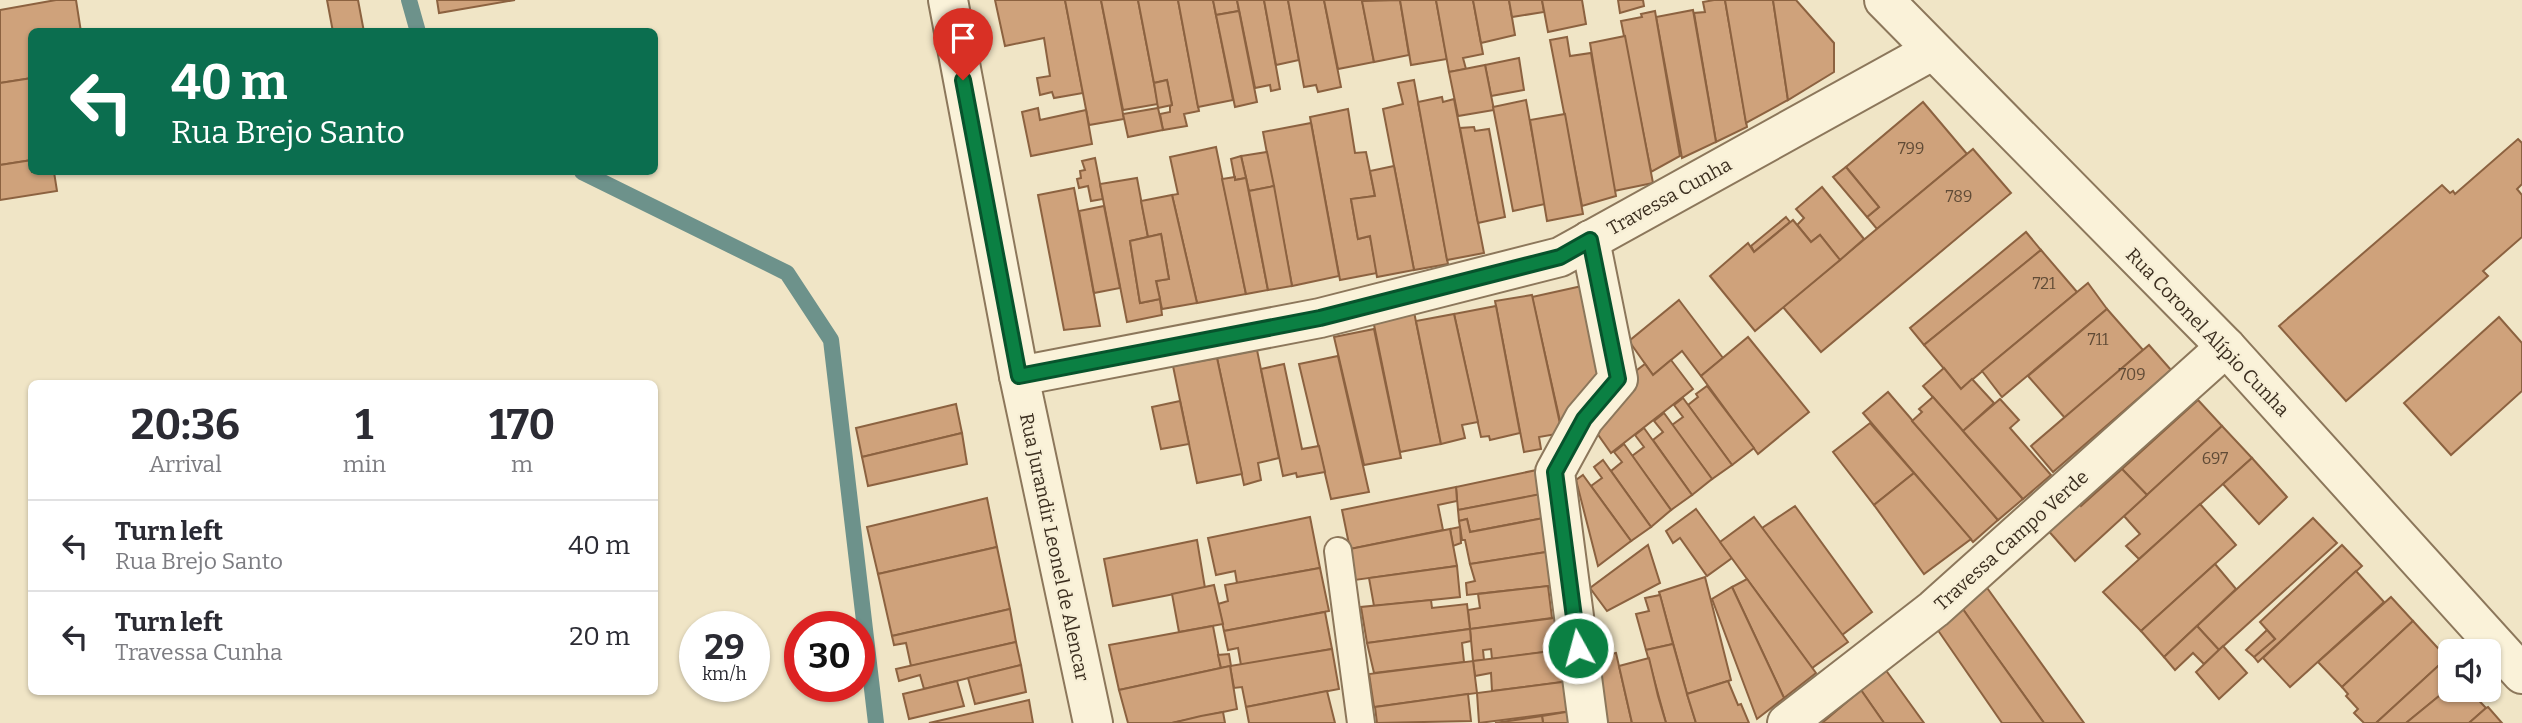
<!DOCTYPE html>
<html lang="en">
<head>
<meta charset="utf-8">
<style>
  body { margin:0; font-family:Bitter,serif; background:#f2f2f3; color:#2b2b33; height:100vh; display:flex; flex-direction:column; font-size:26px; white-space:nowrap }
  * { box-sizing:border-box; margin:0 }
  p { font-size:23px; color:#7c7c81 }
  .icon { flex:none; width:38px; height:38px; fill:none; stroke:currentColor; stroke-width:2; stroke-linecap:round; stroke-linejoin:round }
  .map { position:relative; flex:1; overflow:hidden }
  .details { position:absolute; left:28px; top:380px; width:630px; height:315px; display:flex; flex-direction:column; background:#fff; border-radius:10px; box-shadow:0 2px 5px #0004 }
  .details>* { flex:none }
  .guide { position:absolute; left:28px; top:28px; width:630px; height:147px; border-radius:10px; box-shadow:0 2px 5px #0004; background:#0b6e4f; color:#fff; overflow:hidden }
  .buttons { position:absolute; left:2438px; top:639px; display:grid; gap:14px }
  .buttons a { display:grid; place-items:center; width:63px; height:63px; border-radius:10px; background:#fff; box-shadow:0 2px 5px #0004; font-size:35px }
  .speed { position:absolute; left:679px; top:611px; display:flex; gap:14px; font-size:35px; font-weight:700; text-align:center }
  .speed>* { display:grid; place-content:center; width:91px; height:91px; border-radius:50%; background:#fff; box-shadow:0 2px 5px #0004; line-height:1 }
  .speed small { font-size:18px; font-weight:400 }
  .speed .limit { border:10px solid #d22; background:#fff; color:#111 }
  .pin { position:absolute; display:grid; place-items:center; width:60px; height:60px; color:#fff; margin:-72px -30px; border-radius:50% 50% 50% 0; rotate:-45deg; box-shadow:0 0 7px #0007 }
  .pin .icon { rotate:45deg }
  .me { position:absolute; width:77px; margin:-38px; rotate:353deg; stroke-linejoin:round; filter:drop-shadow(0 0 5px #0008) }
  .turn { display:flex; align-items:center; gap:24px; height:147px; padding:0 28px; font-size:32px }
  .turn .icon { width:91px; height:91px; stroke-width:2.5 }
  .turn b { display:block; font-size:49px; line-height:60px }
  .eta { display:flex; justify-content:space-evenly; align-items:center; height:119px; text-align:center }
  .eta b { font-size:42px; font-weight:700; line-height:49px }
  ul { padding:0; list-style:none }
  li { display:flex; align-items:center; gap:21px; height:91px; padding:0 28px; border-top:2px solid #e1e1e2 }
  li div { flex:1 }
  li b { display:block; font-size:26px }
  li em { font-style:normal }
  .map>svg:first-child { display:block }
</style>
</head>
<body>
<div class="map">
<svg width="2522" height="723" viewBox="0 0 2522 723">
  <rect width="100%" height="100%" fill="#f0e5c6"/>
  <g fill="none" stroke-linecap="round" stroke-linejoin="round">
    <!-- stream -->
    <g stroke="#6d928b" stroke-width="16">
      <path d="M409,0L418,32"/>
      <path d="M582,172L787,273L831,340L876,723"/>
    </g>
  </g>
  <!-- building -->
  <g fill="#cfa27b" stroke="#8c6240" stroke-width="2">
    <path d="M56,0H76L81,32H32V78L0,83V10Z"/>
    <path d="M327,0H358L364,32H333Z"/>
    <path d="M437,0H515L439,13Z"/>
    <path d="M995,0H1065L1083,93L1054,98L1052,92L1040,95L1037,78L1050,76L1044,38L1005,46Z"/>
    <path d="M1065,0H1101L1124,119L1089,125Z"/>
    <path d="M1101,0H1138L1158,104L1123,110Z"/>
    <path d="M1138,0H1178L1199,111L1184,114L1187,126L1163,130L1160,114L1170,112V106L1172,105L1167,80L1154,83Z"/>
    <path d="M1178,0H1213L1233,100L1198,107Z"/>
    <path d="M1213,0H1237L1239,11L1216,15Z"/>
    <path d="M1237,0H1264L1280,89L1271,91L1270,85L1255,88Z"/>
    <path d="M1264,0H1288L1299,60L1276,65Z"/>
    <path d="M1288,0H1324L1341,87L1318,92L1316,85L1304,87Z"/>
    <path d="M1324,0H1362L1374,62L1338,69Z"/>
    <path d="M1400,0L1409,55L1374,62L1362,1Z"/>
    <path d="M1400,0H1436L1447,59L1411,65Z"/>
    <path d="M1436,0H1473L1483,54L1463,58L1466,69L1449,72Z"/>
    <path d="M1473,0H1509L1515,35L1481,43Z"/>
    <path d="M1509,0H1542L1544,12L1512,17Z"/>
    <path d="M1542,0H1582L1586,24L1548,32Z"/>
    <path d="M1618,0H1643L1644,6L1620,13Z"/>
    <path d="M1714,0H1725L1747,127L1716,142L1694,13L1705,12L1703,2Z"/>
    <path d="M1725,0H1773L1788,100L1746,123Z"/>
    <path d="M1773,0H1796L1834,43V72L1788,100Z"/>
    <path d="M1693,10L1716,142L1682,158L1656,17Z"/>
    <path d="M1239,11L1257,102L1235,107L1216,15Z"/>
    <path d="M1655,11L1680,156L1651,172L1621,21L1642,17L1641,14Z"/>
    <path d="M1625,36L1653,183L1614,191L1590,43Z"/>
    <path d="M1567,37L1570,56L1591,53L1616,196L1582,206L1550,40Z"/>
    <path d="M1519,58L1524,90L1491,96L1485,65Z"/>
    <path d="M1485,65L1494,110L1458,116L1449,72Z"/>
    <path d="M32,78V160L0,165V83Z"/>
    <path d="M1167,80L1172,105L1158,108L1154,83Z"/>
    <path d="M1414,80L1448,264L1414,270L1383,109L1403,104L1398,83Z"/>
    <path d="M1442,97L1443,102L1454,99L1484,253L1447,260L1418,102Z"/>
    <path d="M1526,100L1545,204L1513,211L1493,107Z"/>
    <path d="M1923,102L1967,154L1877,229L1867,217L1879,207L1846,167Z"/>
    <path d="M1038,108L1040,120L1086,110L1092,144L1031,156L1022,112Z"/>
    <path d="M1158,108L1163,130L1128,137L1123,114Z"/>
    <path d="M1348,109L1355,153L1366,152L1375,196L1351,199L1358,239L1370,236L1377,273L1340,280L1310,117Z"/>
    <path d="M1565,114L1583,214L1547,221L1530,120Z"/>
    <path d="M1311,123L1339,276L1292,286L1263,132Z"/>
    <path d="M1474,127L1475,131L1489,129L1505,217L1478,223L1460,128Z"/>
    <path d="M2518,139L2522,143V184L2517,189L2522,195V237L2483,271L2488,276L2346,401L2279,326L2442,185L2450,193L2453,191L2455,194Z"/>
    <path d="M1216,147L1246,294L1197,303L1172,195L1178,194L1170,157Z"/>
    <path d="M1973,149L2011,193L1821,352L1783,307Z"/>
    <path d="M1267,152L1274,186L1249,191L1241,156Z"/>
    <path d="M1241,156L1246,178L1235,180L1231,159Z"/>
    <path d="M1095,158L1103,199L1091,201L1088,186L1079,188L1077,179L1081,178L1080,171L1085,170L1082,161Z"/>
    <path d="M32,160V172H54L57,191L0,200V165Z"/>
    <path d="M1394,166L1414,270L1377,277L1370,236L1358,239L1351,199L1375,196L1370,171Z"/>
    <path d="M1846,167L1879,207L1867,217L1833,177Z"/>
    <path d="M1235,177V180L1246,178L1268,290L1246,294L1222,179Z"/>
    <path d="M1137,178L1148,237L1130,241L1140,303L1160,299L1162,315L1127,322L1100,184Z"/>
    <path d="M1274,186L1292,286L1268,290L1249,191Z"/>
    <path d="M1822,187L1864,239L1840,260L1820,235L1811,242L1797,225L1804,218L1796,209Z"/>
    <path d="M1074,188L1100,326L1064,330L1038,195Z"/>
    <path d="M1172,195L1197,303L1162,309L1156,281L1169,279L1161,234L1148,237L1141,201Z"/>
    <path d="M1104,206L1120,288L1094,293L1079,211Z"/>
    <path d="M1786,217L1790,222L1754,252L1751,246Z"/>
    <path d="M1793,220L1811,242L1820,235L1840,260L1755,331L1710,276L1748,243L1754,252Z"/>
    <path d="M2026,232L2041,250L1924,345L1910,328Z"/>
    <path d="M1161,234L1169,279L1156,281L1160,299L1140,303L1130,241Z"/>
    <path d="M2041,250L2077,292L1961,389L1924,345Z"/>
    <path d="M2088,283L2107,309L2002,397L1982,371Z"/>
    <path d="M1591,284L1612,379L1562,430L1532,297Z"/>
    <path d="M1532,295L1562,433L1539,437L1541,449L1524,452L1495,301Z"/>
    <path d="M1679,300L1723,358L1701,376L1682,351L1653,375L1629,341Z"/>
    <path d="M1496,306L1520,433L1490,440L1489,436L1481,437L1454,314Z"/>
    <path d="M2107,309L2143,350L2065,418L2028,376Z"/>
    <path d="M1414,312L1441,444L1400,452L1373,320Z"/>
    <path d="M1454,314L1478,422L1462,425L1465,438L1441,444L1416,321Z"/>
    <path d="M2499,317L2522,343V391L2451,455L2404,403Z"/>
    <path d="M1374,329L1401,458L1364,465L1334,337Z"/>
    <path d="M1748,337L1809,412L1758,454L1701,376Z"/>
    <path d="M2149,345L2171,370L2053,472L2031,446Z"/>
    <path d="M1257,350L1279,458L1258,463L1261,480L1244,485L1217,358Z"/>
    <path d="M1338,356L1369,492L1331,499L1299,364Z"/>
    <path d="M1217,358L1242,474L1197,483L1173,366Z"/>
    <path d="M1671,360L1693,389L1611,453L1587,419L1612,389L1645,364L1653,375Z"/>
    <path d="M1284,364L1302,449L1319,446L1325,472L1297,477L1296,473L1283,476L1261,369Z"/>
    <path d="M1944,368L1961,389L1972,379L1994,403L1963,431L1923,386Z"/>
    <path d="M1707,386L1754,448L1732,465L1688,405L1698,397L1696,394Z"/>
    <path d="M1888,392L1998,520L1973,542L1863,413Z"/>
    <path d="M1933,397L2023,499L1998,520L1912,421L1922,412L1919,409Z"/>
    <path d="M1683,398L1732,465L1712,479L1672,425L1683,417L1674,405Z"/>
    <path d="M2000,399L2019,420L2010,428L2051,475L2023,499L1963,431Z"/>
    <path d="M2198,400L2222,426L2147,495L2122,469Z"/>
    <path d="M1180,401L1189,444L1161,449L1152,407Z"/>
    <path d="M956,404L962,433L862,457L856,428Z"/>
    <path d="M1664,413L1712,479L1692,495L1653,440L1663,432L1654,421Z"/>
    <path d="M1870,423L1914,473L1874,505L1833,452Z"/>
    <path d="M2222,426L2252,458L2139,559L2126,546L2140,534L2124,516Z"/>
    <path d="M1644,428L1692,495L1671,510L1632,456L1644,447L1635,435Z"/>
    <path d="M962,433L967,464L868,486L862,457Z"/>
    <path d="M1624,444L1671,510L1651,527L1611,471L1622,462L1614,452Z"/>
    <path d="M2252,458L2287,497L2259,524L2223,484Z"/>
    <path d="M1603,460L1651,527L1631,541L1591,486L1602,478L1594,467Z"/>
    <path d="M1546,468L1548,493L1458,510L1456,487Z"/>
    <path d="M2122,469L2147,495L2075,561L2046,528L2077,501L2081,506Z"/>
    <path d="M1914,473L1971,539L1924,574L1874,505Z"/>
    <path d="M1583,475L1631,541L1598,566L1576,480Z"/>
    <path d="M1456,487L1457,501L1438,505L1443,530L1350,549L1342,510Z"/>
    <path d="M1546,493L1549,517L1470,532L1467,519L1459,521L1458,510Z"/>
    <path d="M987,498L997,547L878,574L867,527Z"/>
    <path d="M2200,504L2236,545L2141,631L2103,592Z"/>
    <path d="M1795,506L1872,612L1842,635L1762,528Z"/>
    <path d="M1696,509L1732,558L1707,576L1680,538L1673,543L1666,531Z"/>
    <path d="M1310,517L1320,568L1237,583L1235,571L1216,575L1208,538Z"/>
    <path d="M1549,517L1553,551L1470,564L1465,540H1462L1459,521L1467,519L1470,532Z"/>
    <path d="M1754,517L1848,642L1812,668L1720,542Z"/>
    <path d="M2313,518L2337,543L2219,650L2197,626Z"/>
    <path d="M1460,527L1461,543L1453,546L1450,529Z"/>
    <path d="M1450,529L1457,566L1355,580L1350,549Z"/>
    <path d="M1197,540L1205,588L1113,606L1104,559Z"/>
    <path d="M1648,545L1660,583L1607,611L1590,588Z"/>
    <path d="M2342,545L2362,566L2258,662L2254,657L2275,639L2260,622Z"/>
    <path d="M997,547L1010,609L892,636L878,574Z"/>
    <path d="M1553,551L1558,585L1467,595L1466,583L1475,581L1470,564Z"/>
    <path d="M2215,564L2236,589L2164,657L2141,631Z"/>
    <path d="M1457,566L1460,597L1374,606L1369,578Z"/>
    <path d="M1320,568L1329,611L1224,631L1218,604L1228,601L1225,585Z"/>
    <path d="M2356,571L2384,602L2290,687L2263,658Z"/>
    <path d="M1705,577L1731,680L1687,694L1659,592Z"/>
    <path d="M1747,579L1816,673L1784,698L1732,587Z"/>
    <path d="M1214,585L1223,624L1179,632L1172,594Z"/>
    <path d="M1985,585L2084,723H2044L1986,642L1960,605Z"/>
    <path d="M1548,586L1552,618L1470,629L1468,610L1480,608L1478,594Z"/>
    <path d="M1732,587L1784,698L1757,719L1712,599Z"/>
    <path d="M1660,595L1673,644L1646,650L1636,614L1649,611L1645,598Z"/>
    <path d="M2391,597L2413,621L2342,687L2318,662Z"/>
    <path d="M1431,600L1432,608L1467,604L1470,629L1367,643L1361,607Z"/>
    <path d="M1960,605L1986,642L2044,723H2002L1935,626Z"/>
    <path d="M1010,609L1016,642L911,666L906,643L894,645L892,636Z"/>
    <path d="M1325,612L1332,649L1241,665L1238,648L1228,650L1224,631Z"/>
    <path d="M1562,617L1567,649L1492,659L1491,649L1483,650L1484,660L1473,661L1470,629Z"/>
    <path d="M2413,621L2447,658L2376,723H2364L2354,713L2358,709L2346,696L2348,694L2342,687Z"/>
    <path d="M1213,626L1221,668L1119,690L1109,645Z"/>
    <path d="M2197,626L2219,650L2204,664L2193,653L2175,670L2164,657Z"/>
    <path d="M1470,629L1471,641L1462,643L1464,662L1374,673L1367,643Z"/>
    <path d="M2267,630L2275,639L2254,657L2246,650Z"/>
    <path d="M1016,642L1021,665L924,689L920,675L899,681L896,669Z"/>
    <path d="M1673,644L1687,694L1696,723H1666L1646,650Z"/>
    <path d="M2223,646L2247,673L2219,699L2196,672Z"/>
    <path d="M1332,649L1339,689L1246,707L1242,687L1234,688L1230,666Z"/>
    <path d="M1567,649L1572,681L1492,691L1491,673L1475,676L1473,661Z"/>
    <path d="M1616,653L1632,723H1598L1592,657Z"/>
    <path d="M1229,654L1231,666L1221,668L1218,655Z"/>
    <path d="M2449,656L2450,687L2406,723H2376Z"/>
    <path d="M1649,658L1658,696L1666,723H1632L1619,666Z"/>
    <path d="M1473,661L1477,693L1374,707L1369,674Z"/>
    <path d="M1021,665L1026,692L975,704L968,678Z"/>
    <path d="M1230,666L1237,709L1172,723H1128L1119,690Z"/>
    <path d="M1885,669L1924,723H1884L1861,690Z"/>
    <path d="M957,681L964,706L909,719L903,694Z"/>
    <path d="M1570,681L1572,711L1479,723L1477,693Z"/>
    <path d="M1728,681L1738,705L1741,704L1749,723H1696L1687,694Z"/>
    <path d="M2450,687V690H2469L2486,708L2469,723H2406Z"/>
    <path d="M1861,690L1884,723H1822Z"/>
    <path d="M1327,691L1335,723H1249L1246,707Z"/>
    <path d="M1468,694L1471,721L1377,723L1375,707Z"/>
    <path d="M1029,700L1033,723H929Z"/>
    <path d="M2488,707L2502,723H2469L2486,708Z"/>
    <path d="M1572,711L1573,723H1543L1542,716Z"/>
    <path d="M1223,712L1225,723H1172L1201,716Z"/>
    <path d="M1542,716L1543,723H1495Z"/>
  </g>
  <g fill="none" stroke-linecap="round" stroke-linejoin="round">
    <defs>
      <path id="lane" d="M1338,551L1361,723"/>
      <g id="street">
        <path d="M948,0L1019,376L1093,723"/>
        <path d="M1884,0L2226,347L2522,674"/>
        <path d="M1019,376L1320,318L1560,257L1932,51"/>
        <path d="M1588,723L1555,472L1584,419L1618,379L1590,240"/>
        <path d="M1787,723L1934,609L2226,347"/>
      </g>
    </defs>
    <!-- lane casing -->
    <use href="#lane" stroke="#8c775b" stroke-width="30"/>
    <!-- street casing -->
    <use href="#street" stroke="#8c775b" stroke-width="42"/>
    <!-- lane -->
    <use href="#lane" stroke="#faf2d9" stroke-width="26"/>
    <!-- street -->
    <use href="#street" stroke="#faf2d9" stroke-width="38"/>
  </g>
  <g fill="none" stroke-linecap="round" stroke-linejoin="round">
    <defs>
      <path id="route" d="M963,80L1019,376L1320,318L1560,257L1590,240L1618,379L1584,419L1555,472L1578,648"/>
    </defs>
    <!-- route casing -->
    <use href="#route" stroke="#07532c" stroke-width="18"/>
    <!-- route -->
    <use href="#route" stroke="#0b8043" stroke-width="12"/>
  </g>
  <g text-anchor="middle" stroke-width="5" stroke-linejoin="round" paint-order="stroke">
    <!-- number labels -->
    <g font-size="16" fill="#604b36">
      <text x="1911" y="154">799</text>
      <text x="1959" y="202">789</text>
      <text x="2044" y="289">721</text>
      <text x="2098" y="345">711</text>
      <text x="2132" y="380">709</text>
      <text x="2215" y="464">697</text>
    </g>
    <!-- street labels -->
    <g font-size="19" fill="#3b2e1f" stroke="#f7efd6">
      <text transform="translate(1669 196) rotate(-29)" y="7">Travessa Cunha</text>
      <text transform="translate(2208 332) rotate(46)" y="7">Rua Coronel Alípio Cunha</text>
      <text transform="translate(2011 540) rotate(-42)" y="7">Travessa Campo Verde</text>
      <text transform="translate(1055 547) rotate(78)" y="7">Rua Jurandir Leonel de Alencar</text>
    </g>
  </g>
</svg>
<div class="buttons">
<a><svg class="icon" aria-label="sound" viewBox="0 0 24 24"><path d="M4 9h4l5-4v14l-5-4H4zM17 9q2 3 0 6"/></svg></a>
</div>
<div class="speed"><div>29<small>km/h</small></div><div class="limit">30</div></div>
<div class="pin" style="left:963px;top:80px;background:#d93025"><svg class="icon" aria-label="arrive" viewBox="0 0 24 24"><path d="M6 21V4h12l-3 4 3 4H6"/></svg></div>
<svg class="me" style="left:1578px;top:648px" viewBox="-20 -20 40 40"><circle r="17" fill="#0b8043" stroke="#fff" stroke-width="3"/><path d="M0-11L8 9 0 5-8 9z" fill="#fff"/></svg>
<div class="guide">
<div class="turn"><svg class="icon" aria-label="left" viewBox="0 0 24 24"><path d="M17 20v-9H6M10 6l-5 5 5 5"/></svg><div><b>40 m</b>Rua Brejo Santo</div></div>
</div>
<section class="details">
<div class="eta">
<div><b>20:36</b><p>Arrival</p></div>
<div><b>1</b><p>min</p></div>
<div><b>170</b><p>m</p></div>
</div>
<ul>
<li><svg class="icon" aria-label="left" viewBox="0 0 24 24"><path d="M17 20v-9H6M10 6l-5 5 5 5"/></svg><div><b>Turn left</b><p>Rua Brejo Santo</p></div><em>40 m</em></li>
<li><svg class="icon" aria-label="left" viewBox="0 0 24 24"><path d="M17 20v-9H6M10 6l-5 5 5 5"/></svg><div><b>Turn left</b><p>Travessa Cunha</p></div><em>20 m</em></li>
</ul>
</section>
</div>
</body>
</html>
